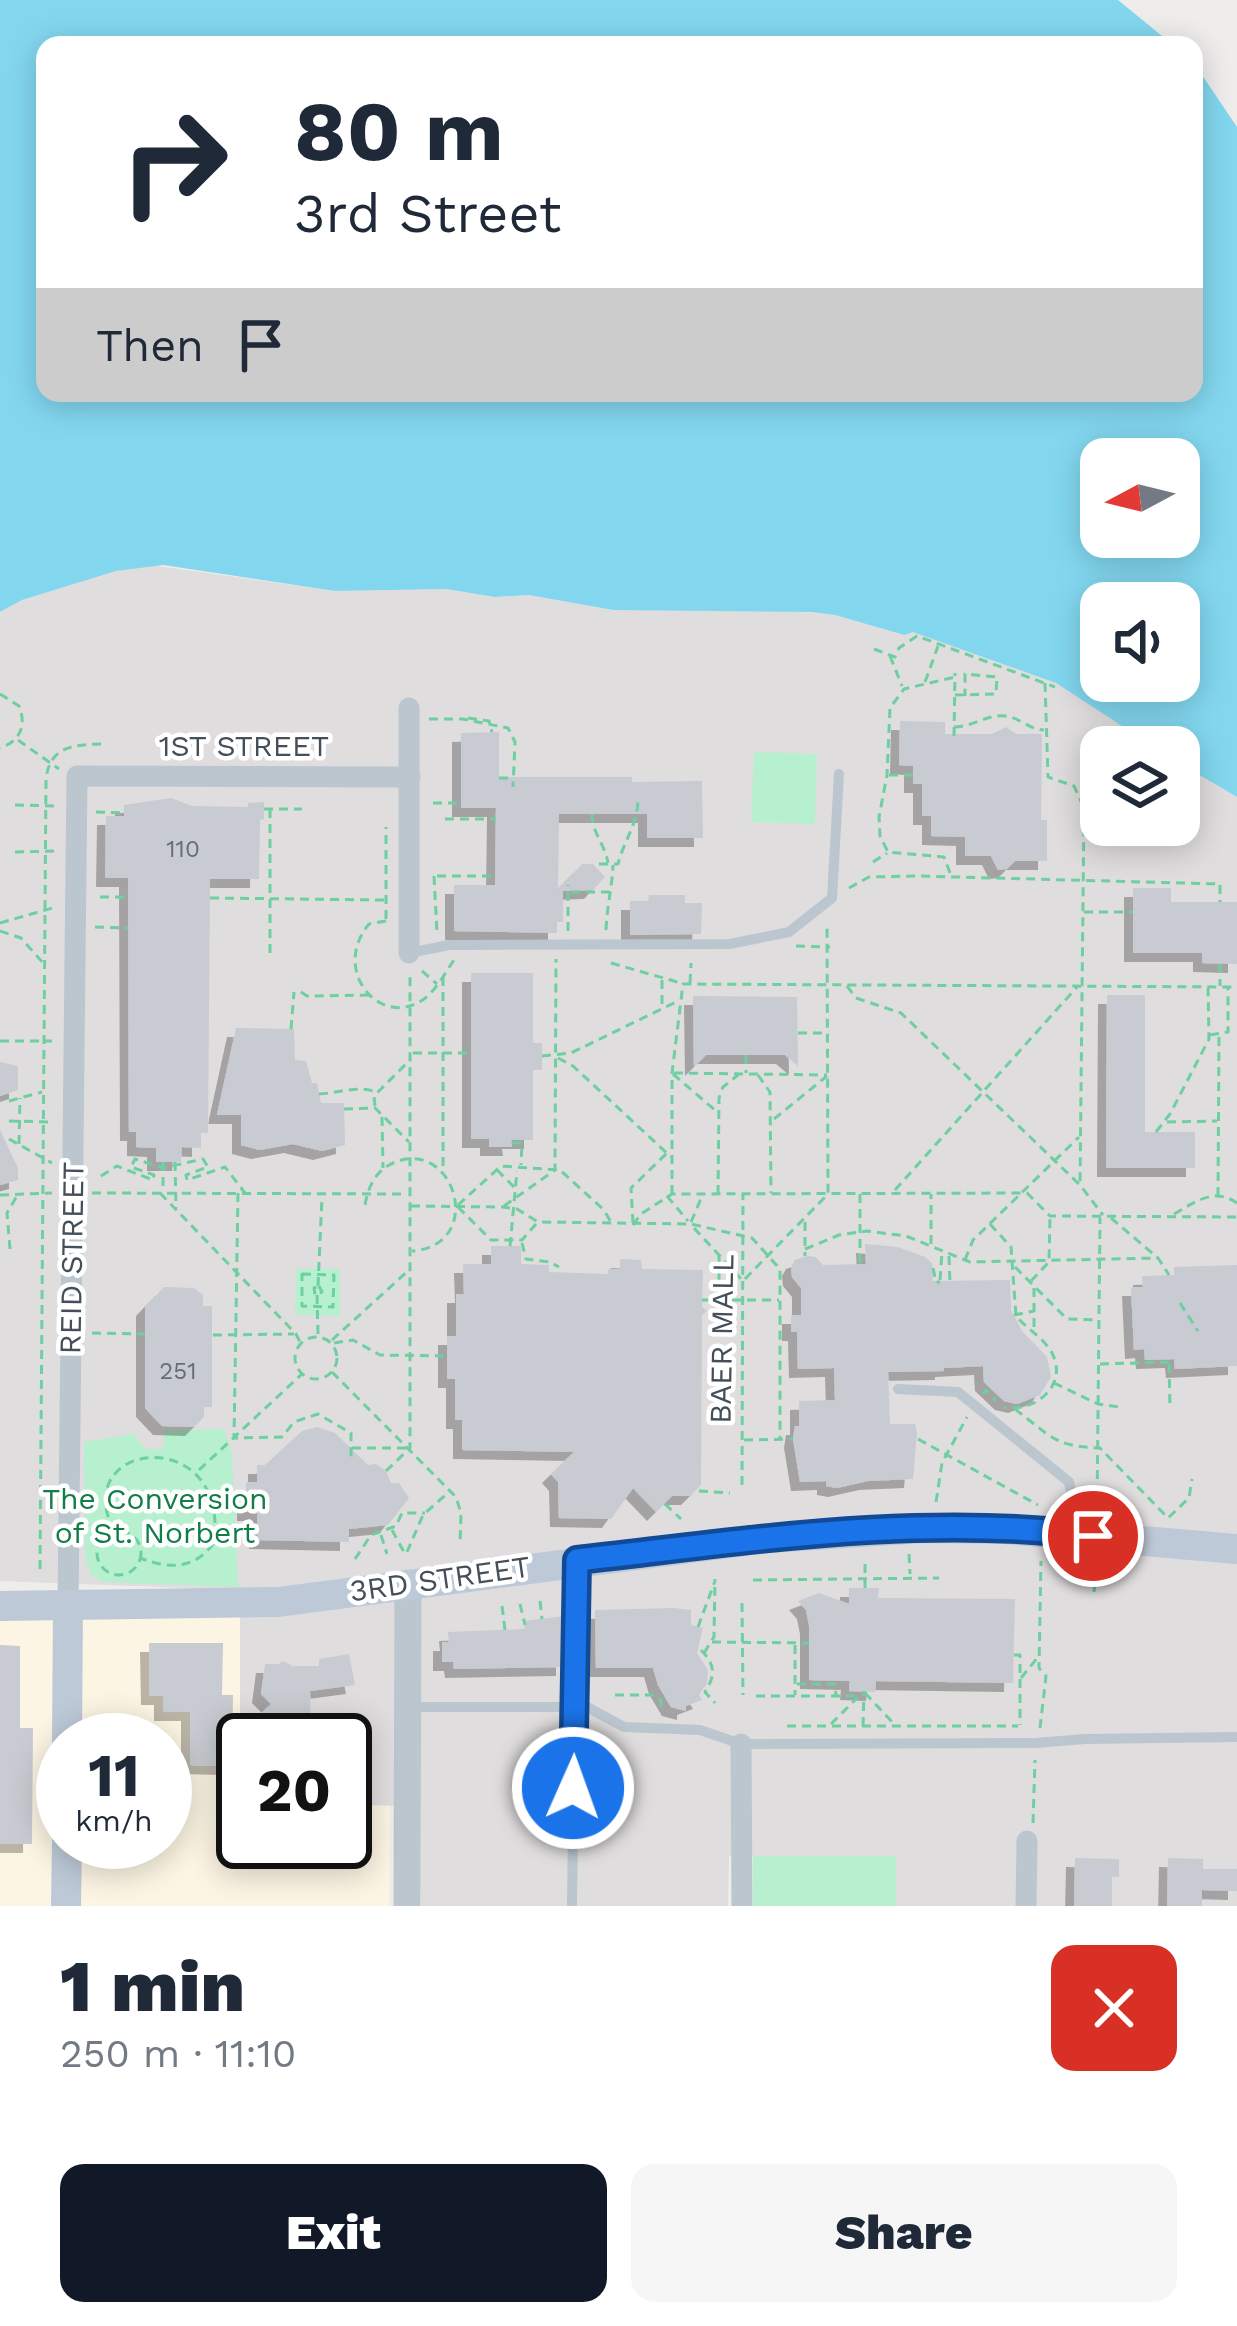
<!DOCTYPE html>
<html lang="en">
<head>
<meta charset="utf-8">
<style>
  body { margin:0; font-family:"Work Sans",sans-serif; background:#f6f6f7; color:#1f2937; height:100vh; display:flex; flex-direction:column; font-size:45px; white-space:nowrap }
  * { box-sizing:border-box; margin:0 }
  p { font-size:39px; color:#747a83 }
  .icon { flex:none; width:66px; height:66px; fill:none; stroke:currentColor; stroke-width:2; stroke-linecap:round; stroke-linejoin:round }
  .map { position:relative; height:1906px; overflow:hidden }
  .side { display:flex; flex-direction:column; background:#fff; flex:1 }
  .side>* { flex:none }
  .top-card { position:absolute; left:36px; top:36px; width:1167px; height:366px; border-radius:24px; box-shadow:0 6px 30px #0003; background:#fff; color:#1f2937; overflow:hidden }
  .needle { width:78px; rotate:263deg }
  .controls { position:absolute; left:1080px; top:438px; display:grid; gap:24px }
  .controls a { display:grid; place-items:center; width:120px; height:120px; border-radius:24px; background:#fff; box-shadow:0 6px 30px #0003; font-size:60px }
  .speed { position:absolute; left:36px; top:1713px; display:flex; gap:24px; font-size:60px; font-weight:700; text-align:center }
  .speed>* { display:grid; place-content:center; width:156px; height:156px; border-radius:50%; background:#fff; box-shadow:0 6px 30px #0003; line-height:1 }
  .speed small { font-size:30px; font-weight:400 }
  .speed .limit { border:6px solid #111; border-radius:18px; background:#fff; color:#111 }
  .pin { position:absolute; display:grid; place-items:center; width:102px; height:102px; color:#fff; margin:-51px; border:6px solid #fff; border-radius:50%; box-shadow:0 3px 12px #0007 }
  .me { position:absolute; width:132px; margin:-66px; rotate:2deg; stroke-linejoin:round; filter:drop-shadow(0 0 9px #0008) }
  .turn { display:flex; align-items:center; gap:42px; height:252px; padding:0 60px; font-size:54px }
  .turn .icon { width:156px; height:156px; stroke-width:2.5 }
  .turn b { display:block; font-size:84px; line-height:102px }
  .then { display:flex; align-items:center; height:114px; padding:0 60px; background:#0003; gap:24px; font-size:45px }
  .round { display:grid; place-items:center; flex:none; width:126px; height:126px; border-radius:24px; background:#f6f6f7 }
  .head { display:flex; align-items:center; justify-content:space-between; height:204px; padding:0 60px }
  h1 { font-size:72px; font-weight:800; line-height:90px }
  .button { display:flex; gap:24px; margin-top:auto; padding:24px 60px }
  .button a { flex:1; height:138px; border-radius:24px; background:#111827; color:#fff; font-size:48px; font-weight:800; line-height:138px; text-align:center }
  .button a+a { background:#f6f6f7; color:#1f2937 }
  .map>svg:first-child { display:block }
</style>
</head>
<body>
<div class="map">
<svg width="1237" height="1906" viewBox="0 0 1237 1906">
  <defs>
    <filter id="shadow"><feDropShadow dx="-9" dy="9" stdDeviation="0" flood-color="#0004"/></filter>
  </defs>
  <rect width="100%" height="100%" fill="#efecec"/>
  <!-- commercial -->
  <path fill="#fcf5e3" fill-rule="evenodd" d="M251,1602L240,1805L243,1842H345V1805H390L389,1906H0V1606ZM63,1740H165V1842H63Z"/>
  <!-- education -->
  <path fill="#e0ddde" d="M151,565L335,591L446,589L495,597L529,595L613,610L771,609L835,615L903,635L913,631L1056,683L1154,747H1101V825H1179V763L1237,797V1906H896L895,1856H729L728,1906H421V1806L345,1805V1740H243V1806H240V1590L0,1581V612L22,600L116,571Z"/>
  <!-- green -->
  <g fill="#b7f0ce">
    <path d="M754,752L817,754L815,824L751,822Z"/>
    <path d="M296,1269H340V1316L295,1315Z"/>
    <path d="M224,1429L232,1454L238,1587L103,1582L91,1575L85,1557L84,1442L134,1434L145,1449H163L164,1430Z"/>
    <rect x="753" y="1856" width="143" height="50"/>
  </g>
  <!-- water -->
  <path fill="#82d7ef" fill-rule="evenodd" d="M0,0H1118L1173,45H45V393H1194V63L1237,127V797L1179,763V747H1154L1056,683L913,632L904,635L835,615L810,612L613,610L529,595L495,597L446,589L335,591L163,565L116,571L22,600L0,612ZM1101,459H1179V537H1101ZM1101,603H1179V681H1101Z"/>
  <!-- building -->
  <g fill="#c8cbd1" filter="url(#shadow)">
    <path d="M900,721L945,722V734H992L1006,727L1016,734H1042L1041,820H1047V861H1015L1007,869L998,870L991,856H965V837L931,836V816H922V784H913V766L899,765Z"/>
    <path d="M499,732V777H632V782L702,781L703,838H647V814H559L558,889L582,864H593L605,877L593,890L563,891V922H557V933L454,931V885H495L496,808H461V733Z"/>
    <path d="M171,798L192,806L248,807V803L264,802V819L260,820L259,879H210L208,1133H201V1148L182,1147L181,1162H156V1148L136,1147V1132H129L128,878H105L106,816H124V805Z"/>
    <path d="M1133,888H1171V902H1237V964L1202,963V953H1133Z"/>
    <path d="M649,895H685V903H702L701,934L630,935V901H648Z"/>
    <path d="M471,973H533V1043H542V1070H533V1140H511L512,1147H489V1139H471Z"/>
    <path d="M1107,995H1145V1132H1195V1168H1106Z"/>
    <path d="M693,996L797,997L798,1066L785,1055H706L694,1067Z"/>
    <path d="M236,1028L294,1029L295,1060L306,1061L312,1083H317L321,1103H344L345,1145L322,1151L293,1144L260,1150L241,1145V1115H217Z"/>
    <path d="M0,1062L18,1066V1090L0,1096Z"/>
    <path d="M0,1130L18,1168V1180L0,1185Z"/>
    <path d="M865,1244L898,1247L925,1257L932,1263L933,1281L1010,1280L1011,1310L1022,1331L1047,1357L1051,1377L1040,1395L1017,1404L1004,1401L984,1382L983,1366L944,1368V1371L888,1372L890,1424H915L917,1433L913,1479L868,1481L837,1488L826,1486V1481L800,1482L793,1439L795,1426H799V1401L835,1400L834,1368L798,1369L797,1332H791V1315H801V1288L792,1277L791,1267L795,1260L807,1256L816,1257L823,1265L866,1264Z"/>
    <path d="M491,1246H521V1264L549,1265V1272L608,1274V1269H620V1259L641,1260L642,1269L703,1270L702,1307L707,1311L702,1315L701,1485L690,1496H672L656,1512L633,1488L611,1519L559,1518L558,1482L551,1474L574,1452L462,1450V1420H455V1379H447V1336H456V1294H464L463,1264H491Z"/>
    <path d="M1237,1265V1366L1175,1369L1174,1359L1145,1360L1144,1349L1134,1350L1131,1287H1143L1142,1276L1174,1275V1267Z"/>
    <path d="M164,1287L194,1288L203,1295V1306H212V1407H204V1417L194,1427L162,1426L145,1408V1307Z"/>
    <path d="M317,1427L335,1433L368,1465L376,1464L386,1471L391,1483H399L409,1498L388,1525L349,1529V1542L258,1540L257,1512H246V1482H257V1465H265L302,1431Z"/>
    <path d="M849,1588H879L878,1598L1015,1599L1013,1683L876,1681L875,1692L849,1691L850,1681L809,1680V1625L806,1610L798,1601L819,1593L849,1604Z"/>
    <path d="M674,1608L691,1610V1625L703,1628L697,1653L708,1670L707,1683L699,1695L702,1700L686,1706V1711L671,1707L658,1685L653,1668H596L595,1610Z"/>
    <path d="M565,1616V1667L454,1669L453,1662H442V1642H449L448,1632L525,1629L524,1621Z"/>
    <path d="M149,1643H223L222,1695H233L232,1766L190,1765V1712H163V1696H150Z"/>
    <path d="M0,1645L20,1646V1728H33L32,1844H0Z"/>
    <path d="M349,1654L355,1685L310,1691L311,1740H264L265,1729L254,1720L271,1704L261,1694L265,1664H279L282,1661L293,1666H319V1659Z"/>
    <path d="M1075,1858L1119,1859V1877H1112V1906H1074Z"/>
    <path d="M1168,1858L1203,1859V1869H1237V1891L1202,1890V1906H1167Z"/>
  </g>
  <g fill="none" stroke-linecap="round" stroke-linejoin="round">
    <!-- path -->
    <g stroke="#6ecfa0" stroke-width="3" stroke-dasharray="9 6" stroke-linecap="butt">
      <path d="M874,649L895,657L899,648L917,636L1055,687"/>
      <path d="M890,656L902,686"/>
      <path d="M925,682L938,646"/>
      <path d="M1045,683L1048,777L1074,786L1084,808L1080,1185"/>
      <path d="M0,694L19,706C27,726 20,741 0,748"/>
      <path d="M955,695L996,694L997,677L965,674V696"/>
      <path d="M468,718L489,721L492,732"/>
      <path d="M429,719H463L508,728L515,742L513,787"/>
      <path d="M954,727C973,727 987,714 1005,716C1021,718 1028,729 1044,730"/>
      <path d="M954,736L955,673"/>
      <path d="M18,740L59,769"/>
      <path d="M889,775H913"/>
      <path d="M499,778H512"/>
      <path d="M433,803H461"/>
      <path d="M15,805L57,806"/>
      <path d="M264,809H302"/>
      <path d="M270,809V953"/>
      <path d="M96,812L124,813"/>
      <path d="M592,814C592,833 605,844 608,863"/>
      <path d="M445,819H496"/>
      <path d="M15,852L55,851"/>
      <path d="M873,862L887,853"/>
      <path d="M599,864H618C623,843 638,823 638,800"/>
      <path d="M950,873L944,857L888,852L880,836L879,817L887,775L890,708L904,689L955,677"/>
      <path d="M434,876L437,933"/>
      <path d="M437,876H495"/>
      <path d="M849,888L869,877L918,876L1220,884V902"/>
      <path d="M571,892H609"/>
      <path d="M100,897H128"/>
      <path d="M210,898L384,900"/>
      <path d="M1084,912H1133"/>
      <path d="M386,919V827"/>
      <path d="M386,921L369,924C330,971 381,1030 424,999C437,989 445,973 454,960"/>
      <path d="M0,923L56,907"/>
      <path d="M95,927L128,928"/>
      <path d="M606,930C607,906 612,888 613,865"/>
      <path d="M0,931L21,938L44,964"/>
      <path d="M568,931V885"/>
      <path d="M796,946L830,947"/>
      <path d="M611,963L681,983"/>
      <path d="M1220,964V986"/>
      <path d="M422,971L437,984"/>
      <path d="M443,977V1171"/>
      <path d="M662,980V1006"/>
      <path d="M690,983L691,963"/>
      <path d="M847,986L856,998L901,1013L1080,1185L1103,1215"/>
      <path d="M301,992L307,996L370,995"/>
      <path d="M291,1029L294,992"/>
      <path d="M798,1033H826"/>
      <path d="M1210,1035L1228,1032V988"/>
      <path d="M0,1041H52"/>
      <path d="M413,1053H471"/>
      <path d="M746,1055V1073"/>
      <path d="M542,1056L571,1053L678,1001"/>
      <path d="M558,1058L573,1066L671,1157"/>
      <path d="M674,1073L827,1075"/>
      <path d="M673,1074L716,1111"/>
      <path d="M758,1075L770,1092L771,1193"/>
      <path d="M319,1094C339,1093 357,1085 376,1092"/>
      <path d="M9,1101L42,1092"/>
      <path d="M375,1106L374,1096L411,1059"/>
      <path d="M344,1109L375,1108L409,1142"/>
      <path d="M382,1117L383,1168"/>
      <path d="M774,1119L827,1076"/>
      <path d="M9,1121L53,1122"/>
      <path d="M1167,1122L1217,1121"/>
      <path d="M1156,1132L1170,1114L1209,1039L1208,988"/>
      <path d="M9,1139L52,1163"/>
      <path d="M512,1143H522L521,1165"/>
      <path d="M19,1144L20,1098"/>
      <path d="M163,1162V1190"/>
      <path d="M175,1162L176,1208"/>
      <path d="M497,1170L515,1188"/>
      <path d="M101,1176L117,1166L153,1180L154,1175L131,1167L135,1159L163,1168L203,1159L208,1167L186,1175L187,1180L225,1167L245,1193"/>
      <path d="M895,1190L1077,987"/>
      <path d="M92,1193L407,1194"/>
      <path d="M160,1193L296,1334L301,1344"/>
      <path d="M238,1193L234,1438L282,1437L294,1422L318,1414L351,1433V1457"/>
      <path d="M672,1194V1073L683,984L1237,987"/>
      <path d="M718,1194L719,1098L723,1087L738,1075"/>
      <path d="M860,1194V1264"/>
      <path d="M0,1195L52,1193"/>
      <path d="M667,1196L688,1221"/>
      <path d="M1218,1196L1219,1036"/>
      <path d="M365,1205C368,1188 374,1174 389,1165C453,1131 489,1245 412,1251"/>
      <path d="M458,1205L501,1166L560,1170L604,1210L612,1224"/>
      <path d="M411,1206L503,1207L517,1209L538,1222L691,1224L752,1238L780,1269V1439"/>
      <path d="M504,1206L555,1170L556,959"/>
      <path d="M458,1207L491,1240H522L536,1224"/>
      <path d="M1174,1214C1195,1202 1214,1187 1237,1203"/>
      <path d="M1111,1218L1158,1258L1169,1275"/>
      <path d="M691,1222L703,1194"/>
      <path d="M805,1222V1256"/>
      <path d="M633,1223L631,1188L667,1153"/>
      <path d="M990,1224L1011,1247L1016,1316C1027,1329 1044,1338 1052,1353C1069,1386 1034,1413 1004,1407"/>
      <path d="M633,1225L641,1214L672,1194L1027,1193L1050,1216L1237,1217"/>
      <path d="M694,1228L743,1281L828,1194L827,923"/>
      <path d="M522,1243L526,1259L550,1262L559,1267"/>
      <path d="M931,1244V1194"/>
      <path d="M510,1246L517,1171"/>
      <path d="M10,1249L7,1213L17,1196"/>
      <path d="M805,1249L839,1235L867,1231L906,1236L970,1262L1158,1258"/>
      <path d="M719,1256V1300"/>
      <path d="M949,1256L950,1284"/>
      <path d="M965,1260L973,1240L1079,1137"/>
      <path d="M1015,1267L1067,1319L1097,1320"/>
      <path d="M933,1268L936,1282H940"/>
      <path d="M302,1274L334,1275L333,1307L302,1306Z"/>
      <path d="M940,1280L942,1252"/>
      <path d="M1031,1281L1049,1262L1050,1216"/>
      <path d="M318,1286L322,1197"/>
      <path d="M319,1286L322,1292L315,1295L314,1288Z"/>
      <path d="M1034,1288V1332"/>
      <path d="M317,1295L318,1335"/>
      <path d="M702,1300H779"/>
      <path d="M1180,1303L1198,1331"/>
      <path d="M1014,1315L1034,1311"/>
      <path d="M92,1333L145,1334"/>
      <path d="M213,1335L294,1334"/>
      <circle cx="316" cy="1358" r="21"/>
      <path d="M332,1340L409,1270"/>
      <path d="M334,1343L353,1340L380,1355L447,1356"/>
      <path d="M1100,1364L1174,1362"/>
      <path d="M1169,1364L1170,1406"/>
      <path d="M332,1372L456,1497L461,1513L460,1545"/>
      <path d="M1054,1383L1098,1404L1119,1407"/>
      <path d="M983,1394L986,1390L996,1401"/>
      <path d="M1015,1409C1052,1437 1053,1446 1100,1448L1168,1518L1189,1498L1192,1479"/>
      <path d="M918,1439L1038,1505"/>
      <path d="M744,1440L793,1439"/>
      <path d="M352,1448H408"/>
      <path d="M199,1470L303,1373"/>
      <path d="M386,1471L410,1448V973"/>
      <path d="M742,1485L743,1194"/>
      <path d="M699,1491L730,1493"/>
      <path d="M936,1502L942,1463L967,1417"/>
      <path d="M665,1504L681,1519"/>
      <path d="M1097,1509L1100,1218"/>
      <path d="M392,1530L404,1552"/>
      <path d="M114,1531C67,1440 230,1422 214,1543C194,1570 169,1569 140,1558"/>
      <circle cx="119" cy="1553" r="22"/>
      <path d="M381,1535L387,1554"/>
      <path d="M407,1552L423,1515L449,1492"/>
      <path d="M909,1554L910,1574"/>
      <path d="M355,1559L371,1535L396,1526L402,1513H425"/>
      <path d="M40,1569L46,779C50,746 73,745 101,744"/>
      <path d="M753,1580L939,1578"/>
      <path d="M865,1588V1560"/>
      <path d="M1094,1592L1097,1560"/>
      <path d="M540,1601L542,1619"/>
      <path d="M742,1603L743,1695"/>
      <path d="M520,1604L525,1625"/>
      <path d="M502,1606L505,1630"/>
      <path d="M698,1627L715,1581"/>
      <path d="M712,1642L809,1643"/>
      <path d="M795,1645V1695"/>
      <path d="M701,1650C715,1664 716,1675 705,1692L715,1703"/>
      <path d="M704,1653L714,1637L715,1579"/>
      <path d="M1014,1655H1020V1725"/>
      <path d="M1021,1678L1038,1657"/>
      <path d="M797,1684H835L836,1696"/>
      <path d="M865,1693L895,1725"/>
      <path d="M615,1695H655L661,1701V1710"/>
      <path d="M756,1696H859"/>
      <path d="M831,1724L858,1697"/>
      <path d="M787,1726H1018"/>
      <path d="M863,1726L864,1691"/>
      <path d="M1040,1728L1046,1676L1039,1668L1041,1561"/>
      <path d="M1033,1823L1035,1760"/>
    </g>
    <!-- service -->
    <g stroke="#bcc6cf" stroke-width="10">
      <path d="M409,953L449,945L730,944L789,932L832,898L839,774"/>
      <path d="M898,1389L958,1392L1069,1482L1072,1497L1069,1530"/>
      <path d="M409,1707H587L624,1727L700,1730L741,1744L1035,1743L1085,1739L1237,1737"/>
      <path d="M572,1906L576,1567"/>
    </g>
    <!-- minor -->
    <g stroke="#bcc6cf" stroke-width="21">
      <path d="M409,953V708"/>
      <path d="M68,1606L77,776L410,777"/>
      <path d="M741,1744L742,1906"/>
      <path d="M1026,1906L1027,1841"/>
    </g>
    <!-- tertiary -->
    <path stroke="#bcc6cf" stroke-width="27" d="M407,1906L408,1583"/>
    <!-- secondary -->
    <g stroke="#bdc9d7" stroke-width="30">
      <path d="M0,1606L278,1602L767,1538L925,1528L1004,1529L1237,1549"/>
      <path d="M67,1740L68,1606"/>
      <path d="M66,1906L67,1842"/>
    </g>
  </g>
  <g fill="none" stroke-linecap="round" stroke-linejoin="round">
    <defs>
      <path id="route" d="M573,1788L577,1560C747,1541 922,1513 1093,1536"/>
    </defs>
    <!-- route casing -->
    <use href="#route" stroke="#114b97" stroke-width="30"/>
    <!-- route -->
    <use href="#route" stroke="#1a73e8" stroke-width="21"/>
  </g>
  <g text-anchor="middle" stroke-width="9" stroke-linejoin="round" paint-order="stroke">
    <!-- number labels -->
    <g font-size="24" fill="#656e78">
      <text x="183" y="857">110</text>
      <text x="178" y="1379">251</text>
    </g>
    <!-- street labels -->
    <g font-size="30" fill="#444f5a" stroke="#fff">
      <text x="244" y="756">1ST STREET</text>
      <text transform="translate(72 1258) rotate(-89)" y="10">REID STREET</text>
      <text transform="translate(722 1339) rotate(-89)" y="10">BAER MALL</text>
      <text transform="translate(440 1579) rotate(-8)" y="10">3RD STREET</text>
    </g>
    <!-- park labels -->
    <g font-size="30" fill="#127d49" stroke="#fff">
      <text x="155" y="1509">The Conversion<tspan x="155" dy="34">of St. Norbert</tspan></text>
    </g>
  </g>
</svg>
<div class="controls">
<a><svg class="needle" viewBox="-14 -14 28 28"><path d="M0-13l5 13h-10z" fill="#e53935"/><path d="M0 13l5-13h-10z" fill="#747a83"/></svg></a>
<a><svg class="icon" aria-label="sound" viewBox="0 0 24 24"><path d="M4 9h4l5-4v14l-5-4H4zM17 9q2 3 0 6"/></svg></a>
<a><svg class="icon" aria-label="layers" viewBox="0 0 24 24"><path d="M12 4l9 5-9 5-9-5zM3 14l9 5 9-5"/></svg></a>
</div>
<div class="speed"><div>11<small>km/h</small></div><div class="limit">20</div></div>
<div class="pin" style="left:1093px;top:1536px;background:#d93025"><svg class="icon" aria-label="arrive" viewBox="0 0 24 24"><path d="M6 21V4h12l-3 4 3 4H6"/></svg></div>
<svg class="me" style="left:573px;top:1788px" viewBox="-20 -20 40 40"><circle r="17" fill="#1a73e8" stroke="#fff" stroke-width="3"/><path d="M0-11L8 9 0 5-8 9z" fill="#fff"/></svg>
<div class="top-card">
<div class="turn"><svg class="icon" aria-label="right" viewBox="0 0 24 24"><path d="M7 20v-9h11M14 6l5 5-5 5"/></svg><div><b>80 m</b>3rd Street</div></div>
<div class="then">Then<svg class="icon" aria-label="arrive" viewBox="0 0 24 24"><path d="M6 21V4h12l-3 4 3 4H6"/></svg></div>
</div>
</div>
<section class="side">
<div class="head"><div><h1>1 min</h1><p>250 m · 11:10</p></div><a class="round" style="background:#d93025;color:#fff"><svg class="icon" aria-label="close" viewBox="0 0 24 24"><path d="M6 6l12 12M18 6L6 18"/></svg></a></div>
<div class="button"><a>Exit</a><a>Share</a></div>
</section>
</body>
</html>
